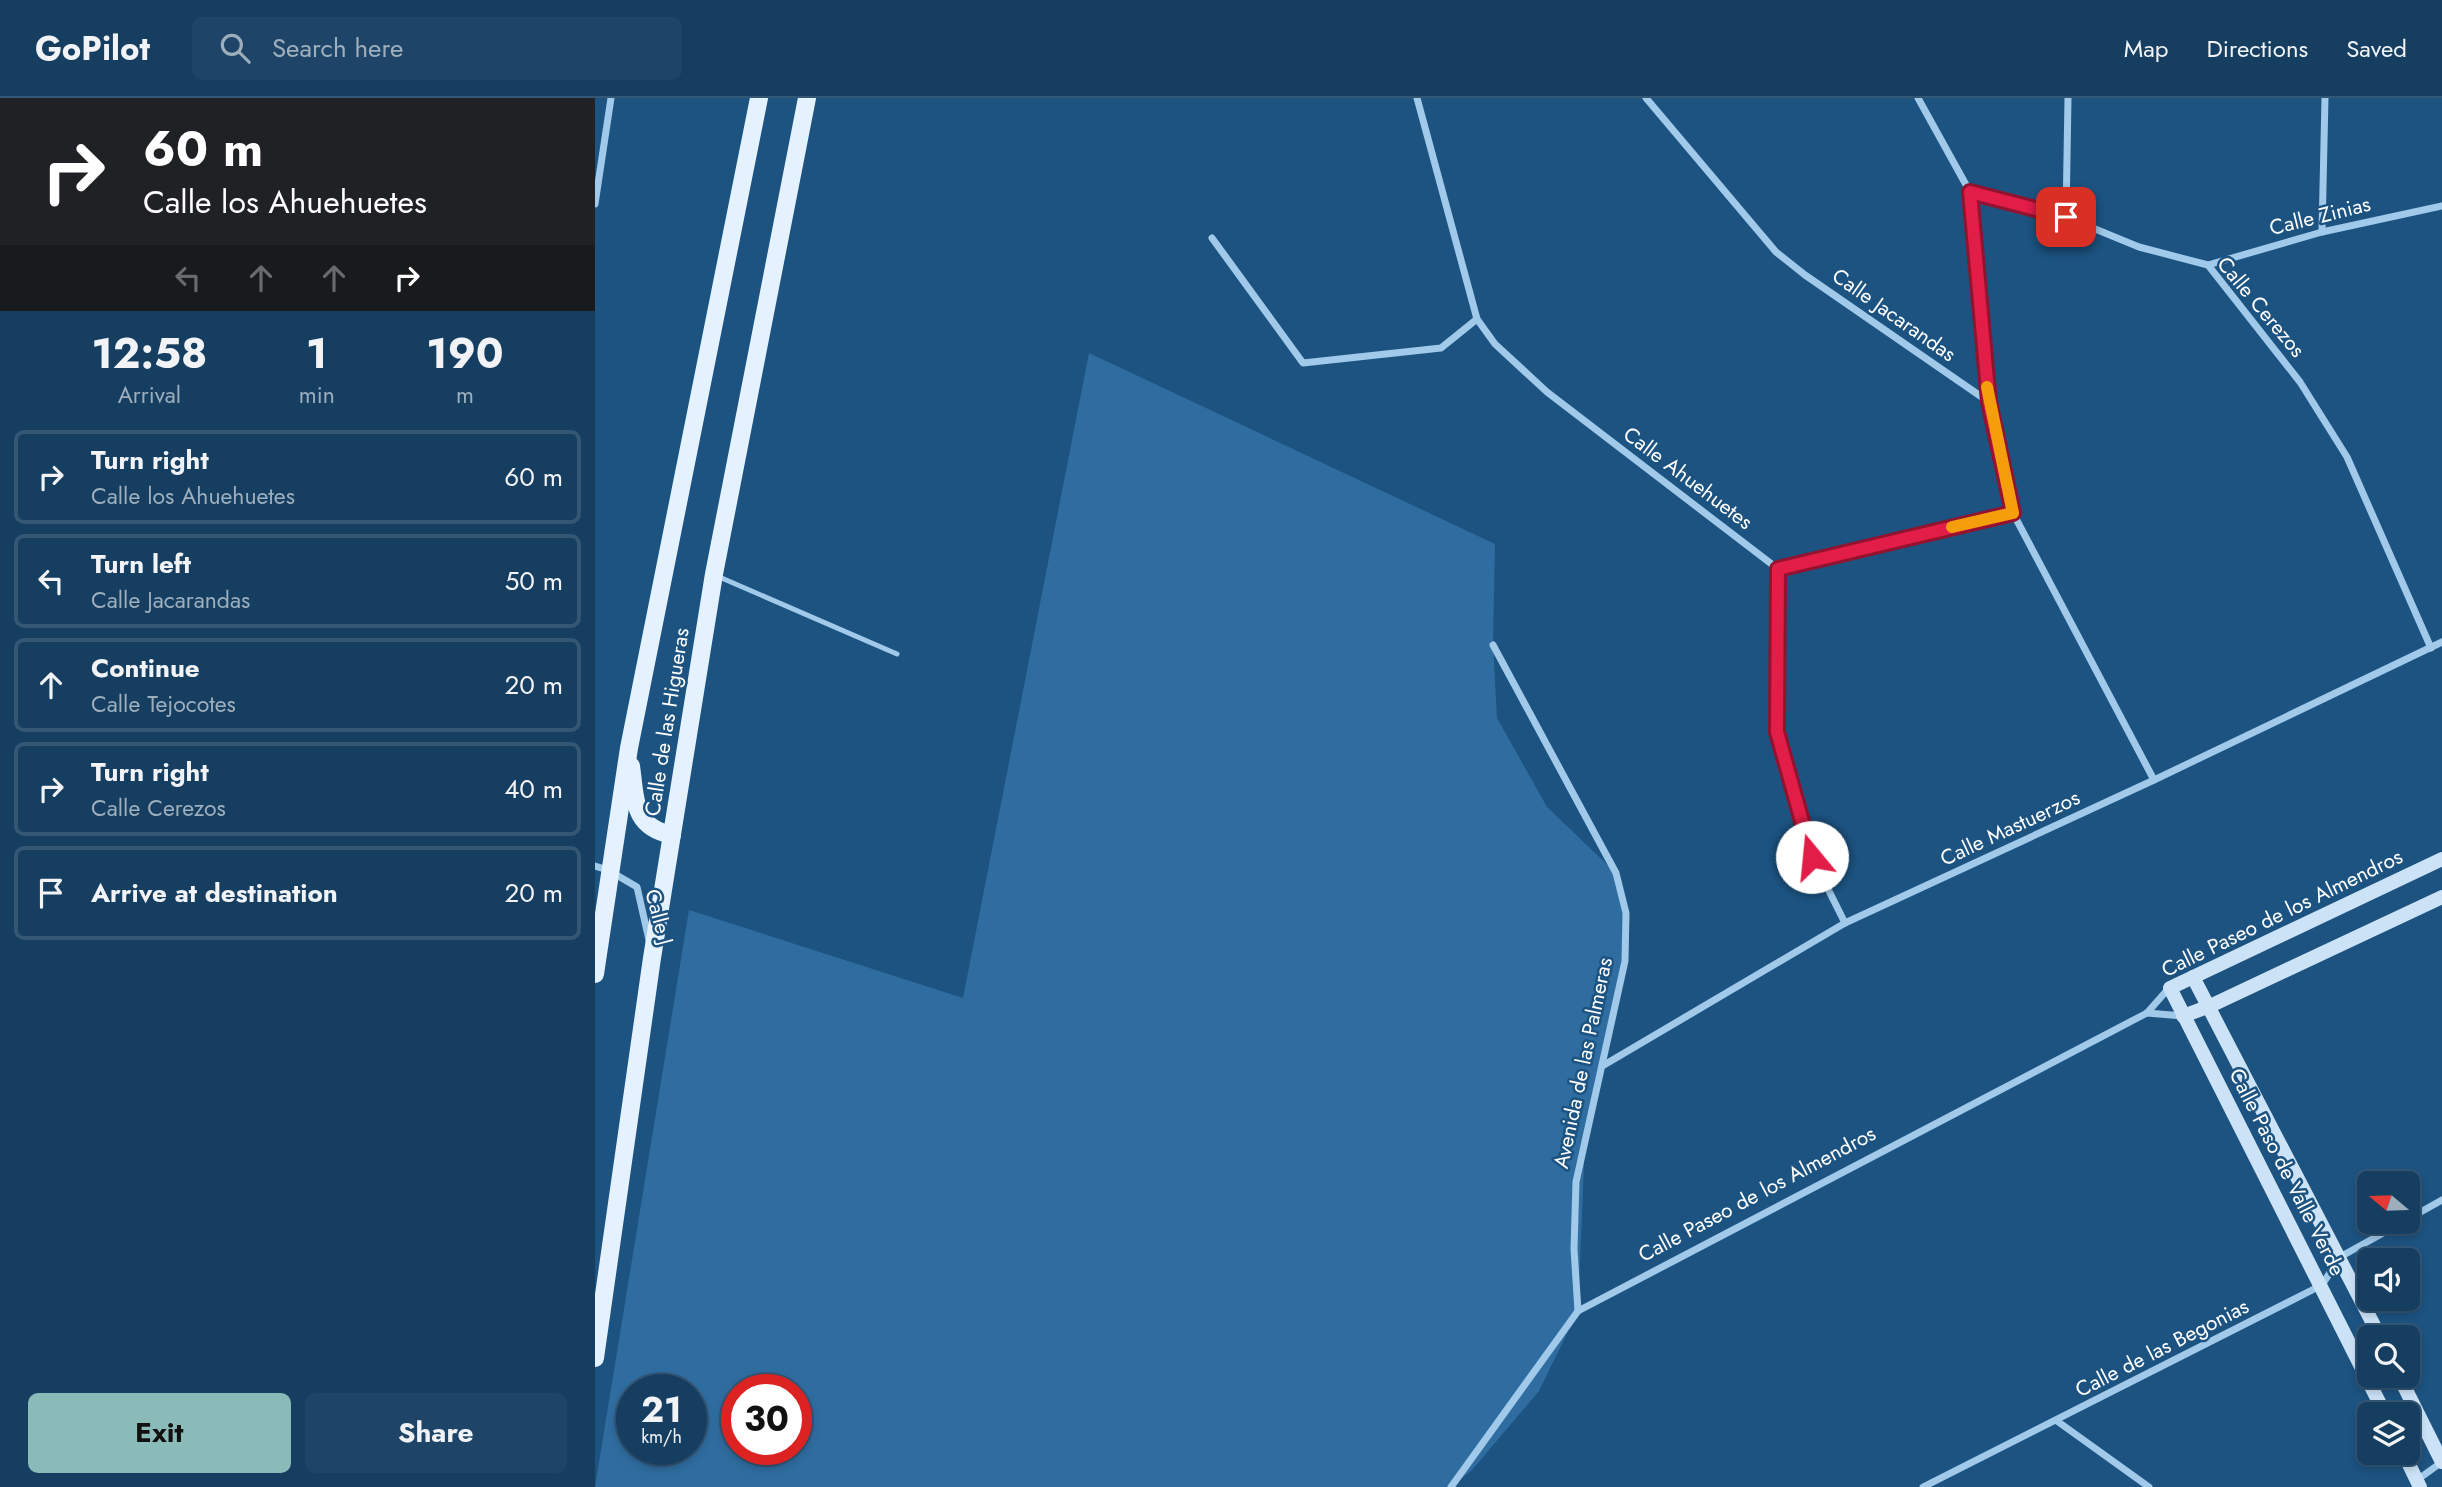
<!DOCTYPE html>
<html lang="en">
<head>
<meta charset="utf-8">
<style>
  body { margin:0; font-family:Jost,sans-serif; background:#1e4567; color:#f1f3f6; height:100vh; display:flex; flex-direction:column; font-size:26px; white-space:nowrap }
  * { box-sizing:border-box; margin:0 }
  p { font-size:23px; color:#9daebd }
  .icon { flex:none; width:38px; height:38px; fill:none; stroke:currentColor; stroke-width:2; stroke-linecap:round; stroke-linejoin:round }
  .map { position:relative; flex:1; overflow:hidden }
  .drawer { display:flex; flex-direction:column; background:#153e61; width:595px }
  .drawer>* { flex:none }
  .banner { background:#202124; color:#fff; overflow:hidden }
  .needle { width:46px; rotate:289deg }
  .controls { position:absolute; left:1762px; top:1073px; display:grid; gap:14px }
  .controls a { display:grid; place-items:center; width:63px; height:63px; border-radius:10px; background:#153e61; box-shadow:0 4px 10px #0003,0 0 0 2px #345776; font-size:35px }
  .speed { position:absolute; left:21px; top:1276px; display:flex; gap:14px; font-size:35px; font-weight:700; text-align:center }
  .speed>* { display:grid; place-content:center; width:91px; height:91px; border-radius:50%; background:#153e61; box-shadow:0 4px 10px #0003,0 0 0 2px #345776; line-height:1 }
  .speed small { font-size:18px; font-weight:400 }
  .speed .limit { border:10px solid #d22; background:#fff; color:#111 }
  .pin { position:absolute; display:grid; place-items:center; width:60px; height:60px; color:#fff; margin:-30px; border-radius:14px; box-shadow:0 4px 10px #0006 }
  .me { position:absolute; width:77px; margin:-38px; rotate:343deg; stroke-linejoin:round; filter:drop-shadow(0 0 5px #0008) }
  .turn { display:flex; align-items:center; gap:24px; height:147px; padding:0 28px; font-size:32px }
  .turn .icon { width:91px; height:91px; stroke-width:2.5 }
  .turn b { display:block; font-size:49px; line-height:60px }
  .lanes { display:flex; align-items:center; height:66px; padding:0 28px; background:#0003; justify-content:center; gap:35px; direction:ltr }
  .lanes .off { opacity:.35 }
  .eta { display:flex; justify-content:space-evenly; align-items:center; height:119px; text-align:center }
  .eta b { font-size:42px; font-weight:700; line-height:49px }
  .primary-button { display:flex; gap:14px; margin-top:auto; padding:14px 28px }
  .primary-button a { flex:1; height:80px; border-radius:10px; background:#8bbbb9; color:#111; font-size:28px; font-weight:700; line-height:80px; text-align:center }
  .primary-button a+a { background:#1e4567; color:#f1f3f6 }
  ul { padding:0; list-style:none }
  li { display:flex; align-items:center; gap:21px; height:94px; margin:0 14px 10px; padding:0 14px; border:4px solid #345776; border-radius:10px }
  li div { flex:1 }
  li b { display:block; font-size:26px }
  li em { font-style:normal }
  header { display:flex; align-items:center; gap:42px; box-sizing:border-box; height:98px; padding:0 35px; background:#153e61; border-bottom:2px solid #345776 }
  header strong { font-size:33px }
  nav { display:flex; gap:38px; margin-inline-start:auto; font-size:24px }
  .search { width:490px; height:63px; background:#1e4567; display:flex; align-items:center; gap:18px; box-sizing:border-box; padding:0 24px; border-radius:10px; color:#9daebd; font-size:26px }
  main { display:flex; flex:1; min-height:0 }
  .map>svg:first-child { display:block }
</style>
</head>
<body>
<header>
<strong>GoPilot</strong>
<div class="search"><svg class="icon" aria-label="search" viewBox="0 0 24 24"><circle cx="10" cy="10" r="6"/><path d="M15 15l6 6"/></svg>Search here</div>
<nav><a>Map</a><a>Directions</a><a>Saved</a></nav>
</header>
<main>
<section class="drawer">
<div class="banner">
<div class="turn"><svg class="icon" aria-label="right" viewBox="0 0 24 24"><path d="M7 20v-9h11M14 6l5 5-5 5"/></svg><div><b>60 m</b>Calle los Ahuehuetes</div></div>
<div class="lanes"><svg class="icon off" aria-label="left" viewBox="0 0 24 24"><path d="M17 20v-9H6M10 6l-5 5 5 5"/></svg><svg class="icon off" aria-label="ahead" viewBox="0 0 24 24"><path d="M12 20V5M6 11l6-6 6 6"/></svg><svg class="icon off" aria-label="ahead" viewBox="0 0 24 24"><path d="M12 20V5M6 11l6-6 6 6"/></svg><svg class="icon" aria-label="right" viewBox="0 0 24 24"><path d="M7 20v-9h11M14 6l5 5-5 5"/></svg></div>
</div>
<div class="eta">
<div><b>12:58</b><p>Arrival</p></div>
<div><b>1</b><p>min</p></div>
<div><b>190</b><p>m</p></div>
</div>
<ul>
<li><svg class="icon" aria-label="right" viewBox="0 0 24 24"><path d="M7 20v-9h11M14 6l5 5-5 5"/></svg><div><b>Turn right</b><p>Calle los Ahuehuetes</p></div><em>60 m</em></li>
<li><svg class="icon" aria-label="left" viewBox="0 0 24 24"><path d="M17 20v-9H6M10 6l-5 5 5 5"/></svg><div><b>Turn left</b><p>Calle Jacarandas</p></div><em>50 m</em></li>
<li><svg class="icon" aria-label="ahead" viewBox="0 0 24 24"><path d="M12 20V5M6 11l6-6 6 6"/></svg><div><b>Continue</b><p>Calle Tejocotes</p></div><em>20 m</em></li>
<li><svg class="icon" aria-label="right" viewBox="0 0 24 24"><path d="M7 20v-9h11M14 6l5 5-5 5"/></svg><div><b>Turn right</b><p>Calle Cerezos</p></div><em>40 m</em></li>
<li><svg class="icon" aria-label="arrive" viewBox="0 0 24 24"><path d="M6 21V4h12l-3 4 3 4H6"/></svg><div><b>Arrive at destination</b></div><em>20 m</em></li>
</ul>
<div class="primary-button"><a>Exit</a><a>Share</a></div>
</section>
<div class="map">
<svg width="1847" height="1389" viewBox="0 0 1847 1389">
  <rect width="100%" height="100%" fill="#1c5381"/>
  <!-- green -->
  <path fill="#2f6da0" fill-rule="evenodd" d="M494,255L900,446L898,547L902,620L952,709L1021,775L1031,815L1030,863L990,1043L983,1213L944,1293L877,1372L856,1389H0L94,812L368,900ZM37,1292H96V1351H37ZM142,1292H201V1351H142Z"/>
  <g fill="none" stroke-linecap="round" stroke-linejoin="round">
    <!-- lane -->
    <path stroke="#a0c9ea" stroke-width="5" d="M122,478L302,556"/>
    <!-- street -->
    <g stroke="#a0c9ea" stroke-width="7">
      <path d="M822,0L882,221L900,246L952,294L1183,471"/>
      <path d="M1051,0L1181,154L1210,177L1394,304"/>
      <path d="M1323,0L1375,94L1471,119L1544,149L1613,167L1705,284L1752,359L1836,550"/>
      <path d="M1375,94L1394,304L1418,415L1559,682"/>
      <path d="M0,106L16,0"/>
      <path d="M1471,119L1473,0"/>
      <path d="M1727,134L1730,0"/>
      <path d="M617,140L708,265L846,250L882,221"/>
      <path d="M1613,167L1727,134L1847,108"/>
      <path d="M1183,471L1182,634L1217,759L1250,825"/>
      <path d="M1183,471L1418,415"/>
      <path d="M898,547L1021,775L1031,815L1030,863L981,1084L979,1151L983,1213"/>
      <path d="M0,768L13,772L42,789L54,842"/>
      <path d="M1552,915L1588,918"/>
      <path d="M1009,967L1250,825L1559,682L1847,544"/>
      <path d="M1813,1121L1847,1102"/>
      <path d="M1462,1323L1554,1389"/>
      <path d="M1822,1382L1847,1364"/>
      <path d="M856,1389L983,1213L1552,915L1574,890"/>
      <path d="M1328,1389L1727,1187L1745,1159L1808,1124"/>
    </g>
    <!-- secondary -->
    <g stroke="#cce3f7" stroke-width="14">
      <path d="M1598,879L1785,1239"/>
      <path d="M1588,918L1615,908L1847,799"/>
      <path d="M1804,1278L1847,1364"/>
      <path d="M1790,1316L1575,890L1847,761"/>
      <path d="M1808,1354L1825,1389"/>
    </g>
    <!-- primary -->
    <g stroke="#e4f1fe" stroke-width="18">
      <path d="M36,668C41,702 37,729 77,737"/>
      <path d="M0,876L34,650L164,0"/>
      <path d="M0,1260L57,860L119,476L212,0"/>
    </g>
  </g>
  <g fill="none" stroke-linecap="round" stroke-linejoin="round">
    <defs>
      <path id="route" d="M1217,759L1182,634L1183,471L1418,415L1394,304L1375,94L1471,119"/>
    </defs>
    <!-- route casing -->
    <use href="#route" stroke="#92132f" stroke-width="18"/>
    <!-- route -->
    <use href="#route" stroke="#e11d48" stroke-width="12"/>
    <!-- slow -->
    <path stroke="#f59e0b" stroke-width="12" d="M1357,429L1418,415L1392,289"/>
  </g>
  <g text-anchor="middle" stroke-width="5" stroke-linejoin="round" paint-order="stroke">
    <!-- street labels -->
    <g font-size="21" fill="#fff" stroke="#1c5381">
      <text transform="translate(1725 118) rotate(-14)" y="7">Calle Zinias</text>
      <text transform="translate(1666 209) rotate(50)" y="7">Calle Cerezos</text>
      <text transform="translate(1299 217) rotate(35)" y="7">Calle Jacarandas</text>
      <text transform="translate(1093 380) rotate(37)" y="7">Calle Ahuehuetes</text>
      <text transform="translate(72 624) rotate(-81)" y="7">Calle de las Higueras</text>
      <text transform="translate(1415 730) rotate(-25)" y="7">Calle Mastuerzos</text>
      <text transform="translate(1687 815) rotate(-26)" y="7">Calle Paseo de los Almendros</text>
      <text transform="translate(64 819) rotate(75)" y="7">Calle J</text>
      <text transform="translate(988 965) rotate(-78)" y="7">Avenida de las Palmeras</text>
      <text transform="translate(1692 1074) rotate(63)" y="7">Calle Paso de Valle Verde</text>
      <text transform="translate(1162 1096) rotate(-28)" y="7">Calle Paseo de los Almendros</text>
      <text transform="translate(1567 1250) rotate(-27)" y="7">Calle de las Begonias</text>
    </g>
  </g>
</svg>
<div class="controls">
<a><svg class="needle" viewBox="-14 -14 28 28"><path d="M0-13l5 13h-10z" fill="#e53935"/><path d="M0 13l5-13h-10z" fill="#9daebd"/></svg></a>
<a><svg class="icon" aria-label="sound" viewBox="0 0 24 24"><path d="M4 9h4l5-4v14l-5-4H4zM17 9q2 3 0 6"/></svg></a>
<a><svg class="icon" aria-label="search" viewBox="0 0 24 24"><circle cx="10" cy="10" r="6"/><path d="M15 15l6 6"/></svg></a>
<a><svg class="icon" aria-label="layers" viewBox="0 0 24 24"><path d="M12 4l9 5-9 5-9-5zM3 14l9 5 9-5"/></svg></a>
</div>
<div class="speed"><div>21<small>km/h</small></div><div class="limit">30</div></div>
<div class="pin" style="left:1471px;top:119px;background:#d93025"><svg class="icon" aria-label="arrive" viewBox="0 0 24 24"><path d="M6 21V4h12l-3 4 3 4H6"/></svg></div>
<svg class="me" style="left:1217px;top:759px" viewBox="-20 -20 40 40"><circle r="19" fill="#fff"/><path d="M0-13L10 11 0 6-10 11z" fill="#e11d48"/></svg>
</div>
</main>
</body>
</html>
